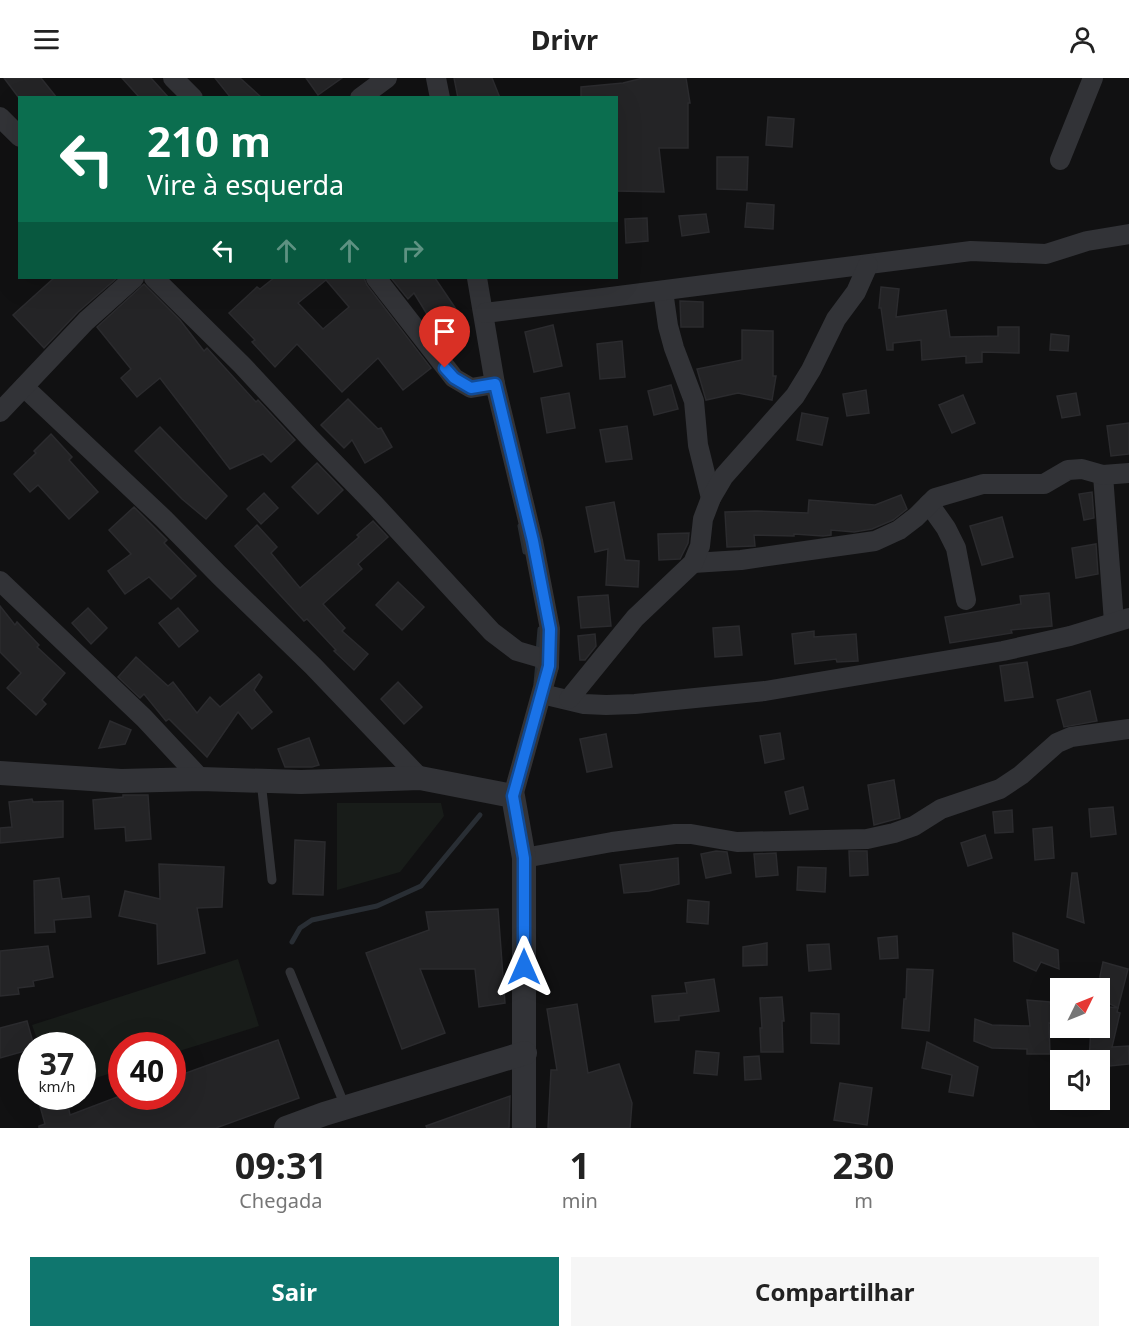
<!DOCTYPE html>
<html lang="pt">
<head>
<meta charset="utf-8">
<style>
  body { margin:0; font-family:"Noto Sans",sans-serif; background:#f6f6f6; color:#222; height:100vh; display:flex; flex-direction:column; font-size:22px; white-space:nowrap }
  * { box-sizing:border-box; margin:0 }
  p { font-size:20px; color:#767676 }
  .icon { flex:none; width:33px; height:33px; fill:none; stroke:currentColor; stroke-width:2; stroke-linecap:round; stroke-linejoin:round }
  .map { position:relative; height:1050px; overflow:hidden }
  .details { display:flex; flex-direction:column; background:#fff; flex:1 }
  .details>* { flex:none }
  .hud { position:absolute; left:18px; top:18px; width:600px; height:183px; border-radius:0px; box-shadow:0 6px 24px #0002; background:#0b6e4f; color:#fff; overflow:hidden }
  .needle { width:39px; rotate:47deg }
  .fabs { position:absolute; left:1050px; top:900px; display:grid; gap:12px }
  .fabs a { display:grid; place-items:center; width:60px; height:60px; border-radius:0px; background:#fff; box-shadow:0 6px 24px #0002; font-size:30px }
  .speed { position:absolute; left:18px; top:954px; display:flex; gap:12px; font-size:30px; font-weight:700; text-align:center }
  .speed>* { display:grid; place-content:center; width:78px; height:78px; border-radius:50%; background:#fff; box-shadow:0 6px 24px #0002; line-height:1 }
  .speed small { font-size:15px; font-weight:400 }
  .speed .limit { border:9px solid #d22; background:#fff; color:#111 }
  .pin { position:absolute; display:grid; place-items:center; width:51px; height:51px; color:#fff; margin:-62px -26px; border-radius:50% 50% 50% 0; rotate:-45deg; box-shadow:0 0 6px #0007 }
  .pin .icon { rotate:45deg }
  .me { position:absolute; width:66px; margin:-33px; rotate:0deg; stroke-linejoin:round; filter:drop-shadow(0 0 4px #0008) }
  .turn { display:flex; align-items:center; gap:21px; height:126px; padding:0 30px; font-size:27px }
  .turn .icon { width:78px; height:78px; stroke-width:2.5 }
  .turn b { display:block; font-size:42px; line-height:51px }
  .lanes { display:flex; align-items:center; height:57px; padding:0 30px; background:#0003; justify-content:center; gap:30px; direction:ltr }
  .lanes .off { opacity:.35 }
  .eta { display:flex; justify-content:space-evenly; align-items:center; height:102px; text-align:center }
  .eta b { font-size:36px; font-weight:700; line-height:42px }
  .action { display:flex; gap:12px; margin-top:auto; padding:12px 30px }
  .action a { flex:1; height:69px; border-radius:0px; background:#0f766e; color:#fff; font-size:24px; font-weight:700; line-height:69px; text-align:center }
  .action a+a { background:#f6f6f6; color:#222 }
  header { display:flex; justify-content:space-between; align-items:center; height:78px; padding:0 30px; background:#fff; font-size:27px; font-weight:700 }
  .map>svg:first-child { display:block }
</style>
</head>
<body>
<header><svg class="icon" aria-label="menu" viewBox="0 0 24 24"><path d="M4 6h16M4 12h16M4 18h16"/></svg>Drivr<svg class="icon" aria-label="person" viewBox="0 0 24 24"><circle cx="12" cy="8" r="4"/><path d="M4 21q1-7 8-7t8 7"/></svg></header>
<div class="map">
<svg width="1129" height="1050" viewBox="0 0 1129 1050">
  <rect width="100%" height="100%" fill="#111112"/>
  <!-- green -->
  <g fill="#181c19">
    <path d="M337,725H441L444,738L400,794L337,812Z"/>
    <path d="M238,881L259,948L173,975L172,968H122L121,992L83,1004L82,968L39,967L32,947Z"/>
  </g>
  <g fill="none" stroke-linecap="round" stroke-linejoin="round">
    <!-- stream -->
    <g stroke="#292e34" stroke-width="5">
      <path d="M520,448L525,474"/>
      <path d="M538,575L540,551"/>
      <path d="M536,605L538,584"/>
      <path d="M292,864L300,850L312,842L377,828L421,808L480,737"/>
    </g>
  </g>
  <!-- building -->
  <g fill="#242426" stroke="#2b2b2e" stroke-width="1.5" fill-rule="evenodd">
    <path d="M4,0H41L57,20H19Z"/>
    <path d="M122,0H151L169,20H140Z"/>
    <path d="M215,0H240L262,20H231Z"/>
    <path d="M306,0H342L318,17Z"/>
    <path d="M454,0H492L500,20H458Z"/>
    <path d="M643,0H686L690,25H688V70H659L664,114L616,113V20H581V9L623,5Z"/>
    <path d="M768,39L794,41L792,69L766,67Z"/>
    <path d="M717,79H748L747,112L717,111Z"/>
    <path d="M747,125L774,127L773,151L745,149Z"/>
    <path d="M706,136L709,154L682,158L679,138Z"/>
    <path d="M647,140L648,163L626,165L625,141Z"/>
    <path d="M54,200H117L78,234L44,270L13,237Z"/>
    <path d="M274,200H364L367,207L431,290L403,312L378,280L342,314L297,266L275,289L252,264L255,262L229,235L257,209L260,211ZM326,202L349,229L323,251L298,225Z"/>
    <path d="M391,200H435L456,231L433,246L414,215L408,221Z"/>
    <path d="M144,206L180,242L204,273L207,270L256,324L258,322L295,362L271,384L263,376L230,391L160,300L137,319L121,300L131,291L97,249Z"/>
    <path d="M881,209L899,211L896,239L946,232L950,259L998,258V249H1019V275L982,274V284L966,285V278L922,282L921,262L893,265V272H887L881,230H879Z"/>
    <path d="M680,223L703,224V249H681Z"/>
    <path d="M553,247L562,288L534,294L525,254Z"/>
    <path d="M742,252L773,253V298H776L772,322L738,315L706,322L697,291L742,282Z"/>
    <path d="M1051,256L1069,258L1068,273L1050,272Z"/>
    <path d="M622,263L625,299L600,301L597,266Z"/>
    <path d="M671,307L678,331L654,337L648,313Z"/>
    <path d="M866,312L869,335L847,338L843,316Z"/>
    <path d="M569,315L575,350L547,355L541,320Z"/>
    <path d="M1076,315L1080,337L1062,340L1057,318Z"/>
    <path d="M963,317L975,345L952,355L939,327Z"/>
    <path d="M348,321L378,351L381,350L392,369L365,385L352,362L344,370L321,347Z"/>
    <path d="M802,335L828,340L822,367L797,362Z"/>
    <path d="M1129,345V376L1111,378L1107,348Z"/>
    <path d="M627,348L632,381L606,384L600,352Z"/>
    <path d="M160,349L227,418L206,441L182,421L135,373Z"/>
    <path d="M51,356L72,379L69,382L98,414L69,441L38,407L30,414L14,396L36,375L34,373Z"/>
    <path d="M317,385L343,412L318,436L292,409Z"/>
    <path d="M1092,414L1094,440L1084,442L1079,416Z"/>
    <path d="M264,415L278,430L261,446L247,431Z"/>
    <path d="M901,417L907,431L893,442L872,451L854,454L831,452V457L823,458L794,456V458L754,457L755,468L727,469L725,434L756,433L808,435L809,422L875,427Z"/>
    <path d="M614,424L625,482L639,483L638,509L606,507L608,471L595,474L586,429Z"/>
    <path d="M134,429L167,462L164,465L196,498L171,521L149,499L125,516L108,493L131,476L109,452Z"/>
    <path d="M1002,439L1013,479L982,487L970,448Z"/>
    <path d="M373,443L388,459L358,486L362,491L323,526L345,550L342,553L368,576L354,592L334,573L336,572L307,541L304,543L235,468L257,447L277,469L271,475L300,510L359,459L357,457Z"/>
    <path d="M689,455L688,465L680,481L659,482L658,456Z"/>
    <path d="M1096,466L1098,496L1076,500L1072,470Z"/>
    <path d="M398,504L424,529L402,552L376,527Z"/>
    <path d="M1049,515L1052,548L1011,552L1012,555L950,565L945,539L1021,526L1020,518Z"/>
    <path d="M608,517L611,548L581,550L578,519Z"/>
    <path d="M0,528L15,547L17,544L39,567L37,569L65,595L42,622L46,626L36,637L7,610L21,595L0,574Z"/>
    <path d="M88,530L107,550L91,566L72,545Z"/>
    <path d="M178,530L198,553L179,569L159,545Z"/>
    <path d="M739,548L742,577L715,579L713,550Z"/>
    <path d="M814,553V559L856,556L858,583L837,584L836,581L795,586L792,556Z"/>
    <path d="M595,556L596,568L585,582H580L578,558Z"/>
    <path d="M136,579L168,608L173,604L197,635L210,619L220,629L259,596L262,599L254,612L272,634L252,651L238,634L207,679L169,641L166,643L144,616L140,620L118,599Z"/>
    <path d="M1027,584L1033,619L1005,623L1000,588Z"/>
    <path d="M398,604L422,629L404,646L381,621Z"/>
    <path d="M1090,613L1097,643L1064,649L1057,622Z"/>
    <path d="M110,643L131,652L125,666L99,670Z"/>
    <path d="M780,655L784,681L765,685L760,658Z"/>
    <path d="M606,656L612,689L587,694L580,661Z"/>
    <path d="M309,660L319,687L312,689H285L278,671Z"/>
    <path d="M894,702L900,740L874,747L868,707Z"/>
    <path d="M803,709L808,731L790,736L785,714Z"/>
    <path d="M123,717H148L151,761L126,763L125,749L95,751L93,722L123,719Z"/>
    <path d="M32,721L33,724L63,723V759L0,765V750L12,749L9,724Z"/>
    <path d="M1113,729L1116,756L1091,759L1089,731Z"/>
    <path d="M1012,732L1013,754L995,755L993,734Z"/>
    <path d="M1052,749L1054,780L1035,782L1033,751Z"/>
    <path d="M985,757L992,780L968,788L961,765Z"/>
    <path d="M295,762L325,764L323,817L293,816Z"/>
    <path d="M716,773L727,774L731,795L706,800L701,776Z"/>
    <path d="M849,773H867L868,797L850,798Z"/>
    <path d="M776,775L778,797L756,799L754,776Z"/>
    <path d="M678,780L679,806L649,813L624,815L620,787Z"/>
    <path d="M159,786L224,789L222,829L197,830L205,875L158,886L157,846L119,838L125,813L160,821Z"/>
    <path d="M798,789L826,790L825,814L797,812Z"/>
    <path d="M1072,795H1077L1084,845L1067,839Z"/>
    <path d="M59,800L62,821L89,818L91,839L54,842L55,854L35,855L34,803Z"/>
    <path d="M688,822L709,824L708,846L687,844Z"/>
    <path d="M498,831L505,925L479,929L475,891H420L445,955L402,971L366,875L429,852L426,834Z"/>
    <path d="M1013,855L1058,872L1059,891L1041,884L1036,893L1014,883Z"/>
    <path d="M897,858L898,880L880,881L878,860Z"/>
    <path d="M767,865V887L743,888V869Z"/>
    <path d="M829,866L831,891L809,893L807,867Z"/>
    <path d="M48,868L53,899L33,903L34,908L18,910L19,916L0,918V873Z"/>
    <path d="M1103,884L1128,891L1118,930L1100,921V898Z"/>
    <path d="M907,891L933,892L929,953L902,950L904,921H906Z"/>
    <path d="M714,901L719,933L679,938V942L655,944L652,918L687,915L685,905Z"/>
    <path d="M782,919L784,943H782L783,974H761L760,950H762L760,920Z"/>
    <path d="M1027,922L1050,924L1055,946L1049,945L1050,976H1027V971L992,970L974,963L975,941L992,947L1030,948Z"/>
    <path d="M577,926L588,995L619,986L632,1025L630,1050H548L551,992H557L547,931Z"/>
    <path d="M1100,928L1118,930L1117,934L1120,935L1112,969L1129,968V986L1100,989V982H1089L1091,950H1100Z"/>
    <path d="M811,935L839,936V966L811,965Z"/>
    <path d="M27,943L34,968H32V971L0,980V950Z"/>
    <path d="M278,962L299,1020L216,1050H39V1048L45,1046L40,1028L67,1022L70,1037L120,1018H172V1000Z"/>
    <path d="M927,964L978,989L973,1018L949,1014L952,997L922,990Z"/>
    <path d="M696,973L719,975L717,997L694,995Z"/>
    <path d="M759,978L761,1001L745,1002L744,979Z"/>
    <path d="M840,1005L872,1010L867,1047L834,1042Z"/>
    <path d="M510,1018L509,1050H427L426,1048Z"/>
  </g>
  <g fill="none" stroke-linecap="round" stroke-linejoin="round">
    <!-- service -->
    <g stroke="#323337" stroke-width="9">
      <path d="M261,703L272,802"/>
      <path d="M290,894L345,1028"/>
    </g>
    <!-- minor -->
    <g stroke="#323337" stroke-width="20">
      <path d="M173,0L193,20"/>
      <path d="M436,0L440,20"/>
      <path d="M360,20L387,0"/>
      <path d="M0,39L20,59"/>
      <path d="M1060,82L1093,0"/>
      <path d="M154,200L242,287L310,360L375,427L492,554L517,573L541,580L549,588"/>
      <path d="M376,200L454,300L471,310L495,306"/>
      <path d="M477,200L495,306L533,463L550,551L549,588L513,718"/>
      <path d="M663,213L668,248L674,270L694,323L698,367L711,420"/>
      <path d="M485,235L971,173L1046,176L1087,163L1129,156"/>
      <path d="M24,309L164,441L219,497L313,588L420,700"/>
      <path d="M0,334L86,243L134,200"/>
      <path d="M1103,397L1114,544"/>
      <path d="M929,426L946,450L956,470L966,522"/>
      <path d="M693,485L741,482L875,463L899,452L916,439L935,420L983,406H1044L1068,392L1082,391L1103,397L1129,395"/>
      <path d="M0,503L144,640L201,701"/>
      <path d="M542,616L584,626L606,627L635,626L765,613L1003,573L1070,558L1129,540"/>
      <path d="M569,621L635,540L693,485L700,468L703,441L711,420L724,398L795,318L811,292L836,241L856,214L868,187"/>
      <path d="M524,780L612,764L675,756H691L737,764L867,761L894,755L914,748L941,731L1000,711L1021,697L1057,665L1071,659L1129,651"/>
    </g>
    <!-- tertiary -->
    <g stroke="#323337" stroke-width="24">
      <path d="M0,695L121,703L201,701L301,704L420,700L513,718L524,780V1050"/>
      <path d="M286,1050L324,1036L525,975"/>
    </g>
  </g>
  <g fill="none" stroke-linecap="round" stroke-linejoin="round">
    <defs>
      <path id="route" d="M445,290L454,300L471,310L495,306L533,463L550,551L549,588L513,718L524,780V889"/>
    </defs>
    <!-- route casing -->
    <use href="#route" stroke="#114b97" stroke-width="15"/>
    <!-- route -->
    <use href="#route" stroke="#1a73e8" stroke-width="10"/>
  </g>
</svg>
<div class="fabs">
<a><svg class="needle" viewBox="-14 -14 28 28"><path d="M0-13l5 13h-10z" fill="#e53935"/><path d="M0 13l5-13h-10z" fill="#767676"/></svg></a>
<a><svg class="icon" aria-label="sound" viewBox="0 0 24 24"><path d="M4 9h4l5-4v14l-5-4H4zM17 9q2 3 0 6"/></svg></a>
</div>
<div class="speed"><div>37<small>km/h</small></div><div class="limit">40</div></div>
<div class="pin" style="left:445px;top:290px;background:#d93025"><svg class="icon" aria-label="arrive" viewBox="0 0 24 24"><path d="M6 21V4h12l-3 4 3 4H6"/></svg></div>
<svg class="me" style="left:524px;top:889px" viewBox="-20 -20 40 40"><path d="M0-17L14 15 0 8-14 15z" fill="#1a73e8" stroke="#fff" stroke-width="4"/></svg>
<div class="hud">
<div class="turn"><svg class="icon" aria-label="left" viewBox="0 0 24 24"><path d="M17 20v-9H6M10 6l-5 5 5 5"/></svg><div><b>210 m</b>Vire à esquerda</div></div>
<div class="lanes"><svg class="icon" aria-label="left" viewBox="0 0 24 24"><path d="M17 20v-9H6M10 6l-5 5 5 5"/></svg><svg class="icon off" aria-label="ahead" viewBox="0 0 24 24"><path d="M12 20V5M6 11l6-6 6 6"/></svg><svg class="icon off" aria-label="ahead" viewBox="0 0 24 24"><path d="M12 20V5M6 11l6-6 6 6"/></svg><svg class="icon off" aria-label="right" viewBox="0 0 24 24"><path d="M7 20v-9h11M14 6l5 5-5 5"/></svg></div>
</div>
</div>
<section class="details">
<div class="eta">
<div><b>09:31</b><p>Chegada</p></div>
<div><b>1</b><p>min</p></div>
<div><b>230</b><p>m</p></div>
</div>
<div class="action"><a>Sair</a><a>Compartilhar</a></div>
</section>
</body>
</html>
